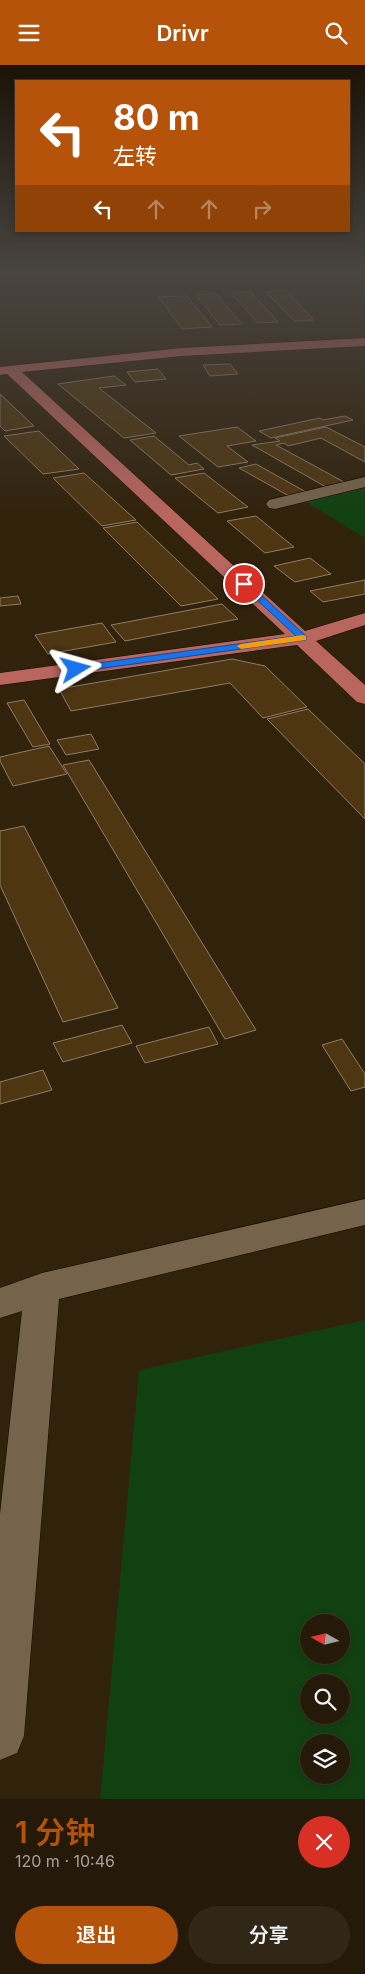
<!DOCTYPE html>
<html lang="zh">
<head>
<meta charset="utf-8">
<style>
  body { margin:0; font-family:Inter,"Noto Sans SC",sans-serif; background:#312717; color:#f1f3f6; height:100vh; display:flex; flex-direction:column; font-size:19px; white-space:nowrap }
  * { box-sizing:border-box; margin:0 }
  p { font-size:16px; color:#a3a19c }
  .icon { flex:none; width:28px; height:28px; fill:none; stroke:currentColor; stroke-width:2; stroke-linecap:round; stroke-linejoin:round }
  .map { position:relative; height:1734px; overflow:hidden }
  .panel { display:flex; flex-direction:column; background:#251a09; flex:1 }
  .panel>* { flex:none }
  .banner { position:absolute; left:15px; top:15px; width:335px; height:152px; border-radius:0px; box-shadow:0 2px 8px #0003,0 0 0 1px #42382a; background:#b45309; color:#fff; overflow:hidden }
  .needle { width:32px; rotate:278deg }
  .fabs { position:absolute; left:300px; top:1549px; display:grid; gap:10px }
  .fabs a { display:grid; place-items:center; width:50px; height:50px; border-radius:50%; background:#251a09; box-shadow:0 2px 8px #0003,0 0 0 1px #42382a; font-size:25px }
  .pin { position:absolute; display:grid; place-items:center; width:42px; height:42px; color:#fff; margin:-21px; border:2px solid #fff; border-radius:50%; box-shadow:0 1px 5px #0007 }
  .me { position:absolute; width:55px; margin:-28px; rotate:82deg; stroke-linejoin:round; filter:drop-shadow(0 0 4px #0008) }
  .turn { display:flex; align-items:center; gap:18px; height:105px; padding:0 15px; font-size:22px }
  .turn .icon { width:65px; height:65px; stroke-width:2.5 }
  .turn b { display:block; font-size:35px; line-height:42px }
  .lanes { display:flex; align-items:center; height:48px; padding:0 15px; background:#0003; justify-content:center; gap:25px; direction:ltr }
  .lanes .off { opacity:.35 }
  .round { display:grid; place-items:center; flex:none; width:52px; height:52px; border-radius:26px; background:#312717 }
  .summary { display:flex; align-items:center; justify-content:space-between; height:85px; padding:0 15px }
  h1 { font-size:30px; font-weight:600; line-height:38px; color:#b45309 }
  .primary-button { display:flex; gap:10px; margin-top:auto; padding:10px 15px }
  .primary-button a { flex:1; height:58px; border-radius:30px; background:#b45309; color:#fff; font-size:20px; font-weight:600; line-height:58px; text-align:center }
  .primary-button a+a { background:#312717; color:#f1f3f6 }
  header { display:flex; justify-content:space-between; align-items:center; height:65px; padding:0 15px; background:#b45309; color:#fff; font-size:22px; font-weight:600 }
  .map>svg:first-child { display:block }
</style>
</head>
<body>
<header><svg class="icon" aria-label="menu" viewBox="0 0 24 24"><path d="M4 6h16M4 12h16M4 18h16"/></svg>Drivr<svg class="icon" aria-label="search" viewBox="0 0 24 24"><circle cx="10" cy="10" r="6"/><path d="M15 15l6 6"/></svg></header>
<div class="map">
<svg width="365" height="1734" viewBox="0 0 365 1734">
  <rect width="100%" height="100%" fill="#31220c"/>
  <!-- green -->
  <g fill="#124111" fill-rule="evenodd">
    <path d="M365,423V473L306,437Z"/>
    <path d="M365,1255V1734H100L139,1305ZM309,1558H341V1590H309ZM309,1618H341V1650H309ZM309,1678H341V1710H309Z"/>
  </g>
  <!-- building -->
  <g fill="#4e3612" stroke="#8f7c65">
    <path d="M286,225L314,255L294,256L266,227Z"/>
    <path d="M251,227L278,257L258,258L231,228Z"/>
    <path d="M216,229L242,259L220,260L196,230Z"/>
    <path d="M187,231L212,262L182,264L159,232Z"/>
    <path d="M230,299L238,309L210,311L203,300Z"/>
    <path d="M158,304L166,314L135,317L127,307Z"/>
    <path d="M114,311L126,320L99,323L156,368L124,373L58,319Z"/>
    <path d="M0,329L34,361L5,366L0,361Z"/>
    <path d="M345,351L353,355L271,373L259,366L320,353L323,355Z"/>
    <path d="M237,362L256,376L227,381L248,397L218,402L179,371Z"/>
    <path d="M326,362L365,382V397L321,373L288,381L284,378L276,380L344,417L326,422L252,380L280,376L275,373Z"/>
    <path d="M39,366L79,404L43,409L4,371Z"/>
    <path d="M154,371L189,400L197,398L204,404L171,410L130,375Z"/>
    <path d="M256,399L306,427L289,431L239,403Z"/>
    <path d="M84,408L136,455L102,461L53,413Z"/>
    <path d="M204,408L248,442L218,448L175,413Z"/>
    <path d="M256,451L294,482L265,488L227,456Z"/>
    <path d="M137,457L218,534L181,541L103,463Z"/>
    <path d="M310,493L331,509L295,517L274,501Z"/>
    <path d="M365,515V529L323,537L310,526Z"/>
    <path d="M18,531L21,539L0,541V533Z"/>
    <path d="M222,539L238,554L125,576L111,560Z"/>
    <path d="M102,558L116,577L48,589L35,570Z"/>
    <path d="M232,594L265,601L307,642L263,653L230,618L71,646L59,624Z"/>
    <path d="M24,635L50,679L33,682L7,638Z"/>
    <path d="M308,644L365,699V754L267,654Z"/>
    <path d="M91,669L99,684L66,690L57,675Z"/>
    <path d="M49,681L67,709L13,721L0,696V692Z"/>
    <path d="M89,695L256,965L225,974L63,700Z"/>
    <path d="M24,761L118,943L63,957L0,820V766Z"/>
    <path d="M122,960L132,978L63,997L53,978Z"/>
    <path d="M209,962L218,979L145,998L136,981Z"/>
    <path d="M342,974L365,1009V1022L351,1026L322,980Z"/>
    <path d="M43,1005L52,1025L0,1039V1017Z"/>
  </g>
  <g fill="none" stroke-linecap="round" stroke-linejoin="round">
    <defs>
      <g id="minor">
        <path d="M365,412V422L275,444L269,443L266,439L269,435Z"/>
        <path d="M365,1134V1160L59,1234L24,1671L17,1688L0,1695V1449L22,1246L0,1253V1223L42,1208Z"/>
      </g>
      <path id="major" d="M365,273V281L182,291L22,307L305,566L365,548V560L316,576L365,620V639L357,637L297,580L0,620V608L285,569L7,309L0,310V302L182,283Z"/>
    </defs>
    <!-- minor casing -->
    <use href="#minor" stroke="#180b00" stroke-width="1"/>
    <!-- major casing -->
    <use href="#major" stroke="#180b00" stroke-width="1"/>
    <!-- minor -->
    <use href="#minor" fill="#75634c" fill-rule="evenodd"/>
    <!-- major -->
    <use href="#major" fill="#b9665f" fill-rule="evenodd"/>
  </g>
  <!-- sky -->
  <linearGradient id="sky" x2="0" y2="1"><stop stop-color="#1b1307"/><stop offset="0.46" stop-color="#484440"/><stop offset="1" stop-color="#484440" stop-opacity="0"/></linearGradient>
  <rect width="365" height="451" fill="url(#sky)"/>
  <!-- route -->
  <path fill="#1a73e8" stroke="#114b97" d="M242,517H247L306,571V575L76,607L71,604L76,601L296,571L242,521Z"/>
  <!-- slow -->
  <path fill="#f59e0b" d="M303,570L306,571V575L241,584L237,581L241,579Z"/>
</svg>
<div class="fabs">
<a><svg class="needle" viewBox="-14 -14 28 28"><path d="M0-13l5 13h-10z" fill="#e53935"/><path d="M0 13l5-13h-10z" fill="#a3a19c"/></svg></a>
<a><svg class="icon" aria-label="search" viewBox="0 0 24 24"><circle cx="10" cy="10" r="6"/><path d="M15 15l6 6"/></svg></a>
<a><svg class="icon" aria-label="layers" viewBox="0 0 24 24"><path d="M12 4l9 5-9 5-9-5zM3 14l9 5 9-5"/></svg></a>
</div>
<div class="pin" style="left:244px;top:519px;background:#d93025"><svg class="icon" aria-label="arrive" viewBox="0 0 24 24"><path d="M6 21V4h12l-3 4 3 4H6"/></svg></div>
<svg class="me" style="left:76px;top:604px" viewBox="-20 -20 40 40"><path d="M0-17L14 15 0 8-14 15z" fill="#1a73e8" stroke="#fff" stroke-width="4"/></svg>
<div class="banner">
<div class="turn"><svg class="icon" aria-label="left" viewBox="0 0 24 24"><path d="M17 20v-9H6M10 6l-5 5 5 5"/></svg><div><b>80 m</b>左转</div></div>
<div class="lanes"><svg class="icon" aria-label="left" viewBox="0 0 24 24"><path d="M17 20v-9H6M10 6l-5 5 5 5"/></svg><svg class="icon off" aria-label="ahead" viewBox="0 0 24 24"><path d="M12 20V5M6 11l6-6 6 6"/></svg><svg class="icon off" aria-label="ahead" viewBox="0 0 24 24"><path d="M12 20V5M6 11l6-6 6 6"/></svg><svg class="icon off" aria-label="right" viewBox="0 0 24 24"><path d="M7 20v-9h11M14 6l5 5-5 5"/></svg></div>
</div>
</div>
<section class="panel">
<div class="summary"><div><h1>1 分钟</h1><p>120 m · 10:46</p></div><a class="round" style="background:#d93025;color:#fff"><svg class="icon" aria-label="close" viewBox="0 0 24 24"><path d="M6 6l12 12M18 6L6 18"/></svg></a></div>
<div class="primary-button"><a>退出</a><a>分享</a></div>
</section>
</body>
</html>
